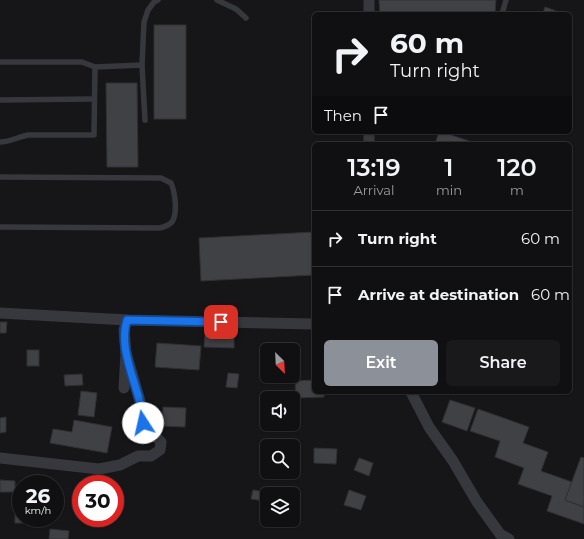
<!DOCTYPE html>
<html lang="en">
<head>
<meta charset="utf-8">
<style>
  body { margin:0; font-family:Montserrat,sans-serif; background:#19191b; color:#f1f3f6; height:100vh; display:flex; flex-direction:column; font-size:15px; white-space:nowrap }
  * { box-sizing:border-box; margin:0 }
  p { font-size:13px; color:#9c9d9f }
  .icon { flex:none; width:22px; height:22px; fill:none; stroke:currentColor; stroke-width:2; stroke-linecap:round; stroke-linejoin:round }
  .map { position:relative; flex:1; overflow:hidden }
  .panel { position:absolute; left:312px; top:142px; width:260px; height:252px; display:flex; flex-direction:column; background:#101012; border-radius:6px; box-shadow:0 1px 3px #0004,0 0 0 1px #303032 }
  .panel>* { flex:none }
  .guide { position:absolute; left:312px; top:12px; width:260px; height:122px; border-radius:6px; box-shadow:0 1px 3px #0004,0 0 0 1px #303032; background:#101012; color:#f1f3f6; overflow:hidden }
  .needle { width:26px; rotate:156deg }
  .tools { position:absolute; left:260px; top:343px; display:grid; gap:8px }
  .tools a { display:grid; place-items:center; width:40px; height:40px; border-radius:6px; background:#101012; box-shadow:0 1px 3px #0004,0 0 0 1px #303032; font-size:20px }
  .speed { position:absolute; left:12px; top:475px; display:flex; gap:8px; font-size:20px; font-weight:700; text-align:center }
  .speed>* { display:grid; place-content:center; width:52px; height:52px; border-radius:50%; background:#101012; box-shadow:0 1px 3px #0004,0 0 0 1px #303032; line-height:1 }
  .speed small { font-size:10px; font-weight:400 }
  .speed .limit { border:6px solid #d22; background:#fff; color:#111 }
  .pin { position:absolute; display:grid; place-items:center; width:34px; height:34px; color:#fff; margin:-17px; border-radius:8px; box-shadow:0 2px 6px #0006 }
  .me { position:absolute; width:44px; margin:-22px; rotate:350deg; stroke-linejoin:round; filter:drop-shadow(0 0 3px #0008) }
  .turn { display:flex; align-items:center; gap:14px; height:84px; padding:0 12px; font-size:18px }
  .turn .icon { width:52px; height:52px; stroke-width:2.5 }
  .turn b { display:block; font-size:28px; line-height:34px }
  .then { display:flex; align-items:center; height:38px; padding:0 12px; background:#0003; gap:8px; font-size:15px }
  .eta { display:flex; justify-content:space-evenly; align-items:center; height:68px; text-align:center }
  .eta b { font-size:24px; font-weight:600; line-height:28px }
  .button { display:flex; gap:8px; margin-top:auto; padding:8px 12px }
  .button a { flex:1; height:46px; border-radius:6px; background:#8c9099; color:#fff; font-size:16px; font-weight:600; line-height:46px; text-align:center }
  .button a+a { background:#19191b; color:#f1f3f6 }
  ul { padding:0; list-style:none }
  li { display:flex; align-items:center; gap:12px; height:56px; padding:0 12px; border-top:1px solid #303032 }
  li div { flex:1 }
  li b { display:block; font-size:15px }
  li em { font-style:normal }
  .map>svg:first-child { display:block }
</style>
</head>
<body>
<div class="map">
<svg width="584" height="539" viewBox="0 0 584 539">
  <rect width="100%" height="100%" fill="#161618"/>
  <!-- building -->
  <g fill="#404145" stroke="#303034">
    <path d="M379,0H496L495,14H380Z"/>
    <path d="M545,7L565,14H543Z"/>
    <rect x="154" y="25" width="32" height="94"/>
    <path d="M106,83H137L138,167H107Z"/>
    <path d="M439,132H442L478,144H435Z"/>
    <path d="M314,232V275L201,281L199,238Z"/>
    <path d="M0,322H7L6,333H0Z"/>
    <path d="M205,334L234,335V348L204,347Z"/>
    <path d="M157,343L201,346L199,370L155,367Z"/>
    <rect x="27" y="350" width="12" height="16"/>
    <path d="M228,373L239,374L237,388L226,387Z"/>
    <path d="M82,374L83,385L65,386L64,375Z"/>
    <path d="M314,380V392H324V397L296,398L295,381Z"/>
    <path d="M81,391L97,393L94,417L78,415Z"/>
    <path d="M450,400L475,408L467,431L442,422Z"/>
    <path d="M163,407L186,408L185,427L162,426Z"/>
    <path d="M478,409L529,427L523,443L548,452L541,471L572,482L565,500L584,507V524L547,511L552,496L518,484L524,468L495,457L500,441L470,431Z"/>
    <path d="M6,417V432L0,433V418Z"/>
    <path d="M74,420L112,427L107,453L50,443L53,429L72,432Z"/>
    <path d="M314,448L337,449L336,464L314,463Z"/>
    <path d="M581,457L584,458V507L565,500Z"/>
    <path d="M359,458L373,463L369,476L354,470Z"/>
    <path d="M0,480L15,481V492H0Z"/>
    <path d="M253,490L265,492L264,501L251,499Z"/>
    <path d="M349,490L366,496L361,510L344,505Z"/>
    <path d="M15,501H21V518H30V523H15Z"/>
    <path d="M50,529L69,531L68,539H49Z"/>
  </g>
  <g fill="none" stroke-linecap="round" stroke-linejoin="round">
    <!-- service -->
    <g stroke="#37383d" stroke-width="5.5">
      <path d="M217,0L236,9L246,18"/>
      <path d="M502,14L506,0"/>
      <path d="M0,62H82L95,67L94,135H28C18,137 10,142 0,142"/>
      <path d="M95,67L142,65"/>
      <path d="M0,100L94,99"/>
      <path d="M145,120L142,65L144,22L148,10L154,2L158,0"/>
      <path d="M0,177L161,178L171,183C175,192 178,213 172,222C169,225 164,227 160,228L0,227"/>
    </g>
    <!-- minor -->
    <g stroke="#37383d" stroke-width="11">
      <path d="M369,14V0"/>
      <path d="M369,144V132"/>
      <path d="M0,313L127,320L314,324"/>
      <path d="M124,388L126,353L124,330L127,320"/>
      <path d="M411,392L429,427L453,461L477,502L500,534L509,539"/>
      <path d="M0,458L99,469L120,465L138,456H151L160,450L161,442L143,423L140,401L126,353"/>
    </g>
  </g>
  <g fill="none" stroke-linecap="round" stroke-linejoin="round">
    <defs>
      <path id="route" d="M143,423C142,415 141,407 139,399C132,373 119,345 127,320L221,322"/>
    </defs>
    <!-- route casing -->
    <use href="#route" stroke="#114b97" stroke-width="10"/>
    <!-- route -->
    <use href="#route" stroke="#1a73e8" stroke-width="7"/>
  </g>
</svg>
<div class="tools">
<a><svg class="needle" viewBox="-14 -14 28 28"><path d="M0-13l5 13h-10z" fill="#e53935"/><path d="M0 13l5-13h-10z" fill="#9c9d9f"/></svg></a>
<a><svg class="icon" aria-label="sound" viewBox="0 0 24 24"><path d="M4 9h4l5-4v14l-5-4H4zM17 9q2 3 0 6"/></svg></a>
<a><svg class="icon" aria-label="search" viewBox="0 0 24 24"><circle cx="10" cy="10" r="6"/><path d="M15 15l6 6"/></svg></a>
<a><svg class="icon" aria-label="layers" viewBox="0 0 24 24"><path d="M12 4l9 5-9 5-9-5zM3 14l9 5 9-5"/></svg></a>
</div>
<div class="speed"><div>26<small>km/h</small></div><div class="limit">30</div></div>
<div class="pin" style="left:221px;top:322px;background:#d93025"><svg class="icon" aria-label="arrive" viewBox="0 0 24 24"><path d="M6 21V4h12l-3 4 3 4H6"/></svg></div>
<svg class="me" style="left:143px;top:423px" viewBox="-20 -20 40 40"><circle r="19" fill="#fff"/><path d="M0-13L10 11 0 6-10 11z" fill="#1a73e8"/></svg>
<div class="guide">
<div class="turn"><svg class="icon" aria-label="right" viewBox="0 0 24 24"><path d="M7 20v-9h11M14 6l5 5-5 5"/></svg><div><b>60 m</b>Turn right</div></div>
<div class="then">Then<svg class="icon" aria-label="arrive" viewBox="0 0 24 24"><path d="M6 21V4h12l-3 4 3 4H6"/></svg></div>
</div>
<section class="panel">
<div class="eta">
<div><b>13:19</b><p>Arrival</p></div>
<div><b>1</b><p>min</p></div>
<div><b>120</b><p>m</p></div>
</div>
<ul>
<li><svg class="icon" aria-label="right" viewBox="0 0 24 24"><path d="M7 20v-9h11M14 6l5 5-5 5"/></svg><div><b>Turn right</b></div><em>60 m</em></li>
<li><svg class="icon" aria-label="arrive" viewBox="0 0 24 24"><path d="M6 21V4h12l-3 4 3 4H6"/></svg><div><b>Arrive at destination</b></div><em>60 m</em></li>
</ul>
<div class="button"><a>Exit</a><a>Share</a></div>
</section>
</div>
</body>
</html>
